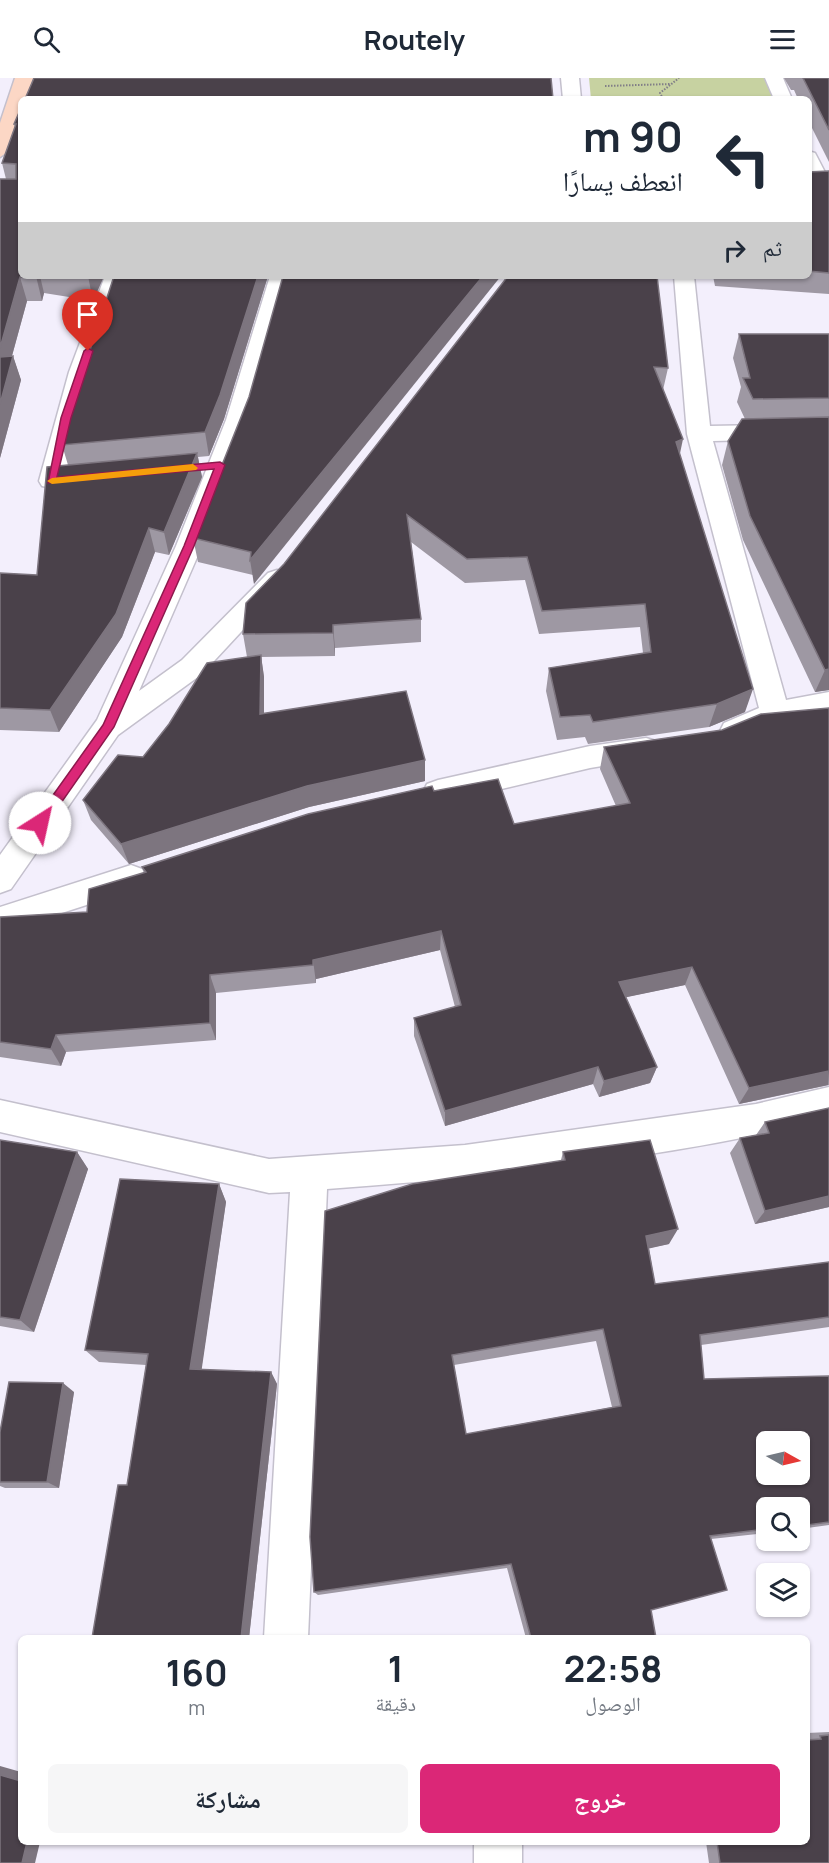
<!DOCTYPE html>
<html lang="ar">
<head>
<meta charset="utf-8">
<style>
  body { margin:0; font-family:Manrope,"Noto Naskh Arabic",sans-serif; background:#f6f6f7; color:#1f2937; direction:rtl; height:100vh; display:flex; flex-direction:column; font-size:22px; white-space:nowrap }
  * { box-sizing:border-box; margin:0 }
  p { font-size:20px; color:#747a83 }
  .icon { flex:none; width:33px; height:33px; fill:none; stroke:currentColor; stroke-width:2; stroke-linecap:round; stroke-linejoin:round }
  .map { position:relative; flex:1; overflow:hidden; direction:ltr }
  .drawer { position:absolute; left:18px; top:1557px; width:792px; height:210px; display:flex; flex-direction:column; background:#fff; border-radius:9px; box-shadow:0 2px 4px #0004; direction:rtl }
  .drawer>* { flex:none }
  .banner { position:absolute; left:18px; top:18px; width:794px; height:183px; border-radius:9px; box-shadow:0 2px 4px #0004; direction:rtl; background:#fff; color:#1f2937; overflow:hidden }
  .needle { width:39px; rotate:98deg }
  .controls { position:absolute; left:756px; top:1353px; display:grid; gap:12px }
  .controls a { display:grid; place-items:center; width:54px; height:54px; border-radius:9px; background:#fff; box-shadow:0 2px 4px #0004; font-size:30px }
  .pin { position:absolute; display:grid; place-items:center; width:51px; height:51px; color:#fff; margin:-62px -26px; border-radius:50% 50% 50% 0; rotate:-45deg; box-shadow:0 0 6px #0007 }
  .pin .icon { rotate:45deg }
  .me { position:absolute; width:66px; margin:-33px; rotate:35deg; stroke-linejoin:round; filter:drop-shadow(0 0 4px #0008) }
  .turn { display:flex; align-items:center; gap:21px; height:126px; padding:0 30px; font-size:27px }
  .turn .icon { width:78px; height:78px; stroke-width:2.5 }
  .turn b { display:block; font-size:42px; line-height:51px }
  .then { display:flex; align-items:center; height:57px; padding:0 30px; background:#0003; gap:12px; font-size:22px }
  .eta { display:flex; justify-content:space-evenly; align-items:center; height:102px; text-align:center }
  .eta b { font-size:36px; font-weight:700; line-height:42px }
  .button { display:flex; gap:12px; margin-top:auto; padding:12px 30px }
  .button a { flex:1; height:69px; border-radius:9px; background:#db2777; color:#fff; font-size:24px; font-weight:700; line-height:69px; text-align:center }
  .button a+a { background:#f6f6f7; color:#1f2937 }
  header { display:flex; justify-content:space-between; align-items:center; height:78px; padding:0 30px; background:#fff; font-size:27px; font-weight:700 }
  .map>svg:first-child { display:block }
</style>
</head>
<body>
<header><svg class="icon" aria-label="menu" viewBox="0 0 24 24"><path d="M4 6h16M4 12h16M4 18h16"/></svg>Routely<svg class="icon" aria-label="search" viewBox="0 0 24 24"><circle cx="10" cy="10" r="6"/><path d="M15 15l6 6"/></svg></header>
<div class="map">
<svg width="829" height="1785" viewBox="0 0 829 1785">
  <rect width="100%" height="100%" fill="#f3effc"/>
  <!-- green -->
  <path fill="#c7d2a1" d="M589,0H765L774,21H591Z"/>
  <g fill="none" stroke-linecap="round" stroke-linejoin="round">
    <defs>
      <g id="minor">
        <path d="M561,0H579L581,21H563Z"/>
        <path d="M765,0H783L792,21H774Z"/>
        <path d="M808,73L815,75L828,100L825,104L818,106L808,100Z"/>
        <path d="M105,198H125L91,294L66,394L90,395L93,400L90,405C75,409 57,412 42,408L39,403L69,294Z"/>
        <path d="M270,198H290L250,342L202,468L139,613L182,582L268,495L277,492L286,495L290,501L202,596L118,657L11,811L0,815V777L97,642L176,468L226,342Z"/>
        <path d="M674,198H694L710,348L829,346V360L713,363L786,622L829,614V634L781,644L734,664L724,661L720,653L724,645L759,630L687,356Z"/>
        <path d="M646,660L656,663L661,671L656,679L590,690L438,726L427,722L423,714L427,706L438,702L590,668Z"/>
        <path d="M131,787L142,791L147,800L142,809L0,855V829Z"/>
        <path d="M829,1009V1041C665,1080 495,1099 327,1111L308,1560H264L290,1114L269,1115L0,1054V1022L269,1081L465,1067L756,1026Z"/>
        <rect x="474" y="1764" width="48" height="21"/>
      </g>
      <path id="secondary" d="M15,0H33L26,21H21V37L9,73L0,79V45Z"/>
    </defs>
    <!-- minor casing -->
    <use href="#minor" stroke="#c4c0cd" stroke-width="3"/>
    <!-- secondary casing -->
    <use href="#secondary" stroke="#c4c0cd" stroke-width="3"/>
    <!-- path -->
    <g stroke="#817e87" stroke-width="2" stroke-dasharray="1.5 1.5" stroke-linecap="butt">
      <path d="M605,8L671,6"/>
      <path d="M663,21L660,15L679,0"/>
    </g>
    <!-- minor -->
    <use href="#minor" fill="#fff" fill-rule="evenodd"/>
    <!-- secondary -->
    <use href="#secondary" fill="#fcd7c5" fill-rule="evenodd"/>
  </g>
  <!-- wall -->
  <g fill="#9e98a3" fill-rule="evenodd">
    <path d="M784,0H829V84L808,42V21H798L794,12H791Z"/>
    <path d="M21,30V198H104L93,223H70L69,219L44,215L42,223H27L12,278H13L21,302L0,380V101H6L2,85L15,50L14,46Z"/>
    <path d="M829,93V216L715,208L713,198H808V94Z"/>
    <path d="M114,198H268L224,341L209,378L198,379L202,399L169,477L155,474L122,559L59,654L0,652V495L37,497L68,387L62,367L90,272Z"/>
    <path d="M508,198L668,290L663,312L745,634L709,649L588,666L585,659L557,662L546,613L549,590L643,575L640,549L539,556L525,502L465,505L411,464L421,541V564L335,570V578L261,579L264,599V636L425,682V703L309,729L129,786L91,742L83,722L143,679L247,579L243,556L284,486Z"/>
    <path d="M739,256H829V612L815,614L743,462L722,387L728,363L745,341L737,324L741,309L733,280Z"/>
    <path d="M249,319L254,506L253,497L198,484L193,460Z"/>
    <path d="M829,630V1007L739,1026L685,907L626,919L657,989L650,1005L599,1019L593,1006L445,1048L414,958V940L455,929L440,872L316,901V905L216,915V962L66,974L61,988L0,979V839L87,834L144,795L142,789L434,713L514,746L616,728L600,691L604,669L722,652Z"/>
    <path d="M829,1030V1129L755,1146L730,1075L740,1060L756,1057L765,1044Z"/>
    <path d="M0,1062L77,1074L88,1091L34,1254L0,1248Z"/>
    <path d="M563,1074L669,1166L649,1170L655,1206L829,1184V1249L701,1267L704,1301L829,1298V1447L800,1451V1430H766V1455L711,1461L651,1532L656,1560H526L507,1490L318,1517L314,1514L561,1082ZM596,1263L612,1329L466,1356L454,1287Z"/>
    <path d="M219,1106L226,1124L201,1292L271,1294L277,1306L249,1560H92L127,1407L146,1287L99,1284L85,1272Z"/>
    <path d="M74,1314L59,1410H5L0,1408V1354Z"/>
    <path d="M829,1654V1785H709L706,1764H807V1655Z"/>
  </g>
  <!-- shaded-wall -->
  <g fill="#7d757f">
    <path d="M36,198H40L44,215L42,223Z"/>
    <path d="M88,198H104L93,223Z"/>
    <path d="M258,198H268L224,341L209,378L205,354Z"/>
    <path d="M483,198H501L254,506L250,482Z"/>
    <path d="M20,199L27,223L5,303L0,287V270Z"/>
    <path d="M13,278L21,302L0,380V326Z"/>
    <path d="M683,361L678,385L676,364Z"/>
    <path d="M197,375L202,399L169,477L164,454Z"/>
    <path d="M149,450L155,474L122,559L59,654L50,632Z"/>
    <path d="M333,547L335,570V578L333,555Z"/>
    <path d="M261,577L264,599V658L260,636Z"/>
    <path d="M829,591V612L815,614L825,592Z"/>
    <path d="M753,611L745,634L709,649L717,626Z"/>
    <path d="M425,682V703L309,729L129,786L121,766L307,708Z"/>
    <path d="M441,853L440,872L316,901V905L313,882Z"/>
    <path d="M692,889L685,907L613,922L619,904Z"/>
    <path d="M210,897L216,915V962L210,945Z"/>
    <path d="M56,957L66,974L61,988L51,971Z"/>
    <path d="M598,989L593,1006L445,1048V1033Z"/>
    <path d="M657,989L650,1005L599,1019L604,1003Z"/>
    <path d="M829,993L828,1007L739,1026L749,1010Z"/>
    <path d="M77,1074L88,1091L34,1254L20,1242Z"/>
    <path d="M219,1106L226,1124L200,1303L190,1291Z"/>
    <path d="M829,1118V1129L755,1146L765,1133Z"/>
    <path d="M678,1151L669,1166L638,1173L646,1158Z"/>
    <path d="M271,1294L277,1306L249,1560H241Z"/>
    <path d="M63,1305L74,1314L59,1410L47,1404Z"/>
    <path d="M0,1688L21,1694V1703L0,1697Z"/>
    <path d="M27,1764H40L35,1785H22Z"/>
  </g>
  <!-- building -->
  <g fill="#4a414a" stroke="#7d757f" stroke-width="1.5" fill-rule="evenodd">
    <path d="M34,0H551L553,21H25Z"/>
    <path d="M803,0H829V52Z"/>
    <path d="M21,30V198H36L35,199H20L0,270V101H16V86L2,85L16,46H14Z"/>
    <path d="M829,93V195L808,193V94Z"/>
    <path d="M63,198H88L63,199Z"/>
    <path d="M114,198H258L220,317L205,354L62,367L87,272H90Z"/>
    <path d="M283,198H483L250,482L251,474L193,460L249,319Z"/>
    <path d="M508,198H657L668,290L654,289L683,361L676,364L753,611L717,626L593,644L590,637L560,639L549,590L651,574L645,526L542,533L527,479L467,481L407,437L421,541L333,547V555L243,556L246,525L284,486Z"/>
    <path d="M739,256H829V320L753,321L743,300H750Z"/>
    <path d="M13,278L0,326V279Z"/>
    <path d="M829,339V591L825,592L750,438L728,363L742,341Z"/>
    <path d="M197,375L164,454L149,450L116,536L50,632L0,630V495L37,497L47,389Z"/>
    <path d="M261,577L260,636L406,613L425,682L307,708L121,766L83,722L118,677L143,679L169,646L207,585Z"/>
    <path d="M829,630V993L749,1010L692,889L619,904L657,989L604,1003L598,989L445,1033L414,940L461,927L441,853L313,882V887L210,897V945L56,957L51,971L0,964V839L87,834L89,811L146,794L142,789L308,736L432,708L434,713L498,701L514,746L630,725L604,669L722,652L761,636Z"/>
    <path d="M829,1030V1118L765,1133L740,1060L769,1055L765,1044Z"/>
    <path d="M0,1062L77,1074L20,1242L0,1239Z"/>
    <path d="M650,1062L678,1151L646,1158L655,1206L829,1184V1239L700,1257L704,1301L829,1298V1444L800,1448V1430H766V1451L710,1458L727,1512L651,1532L656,1560H531L511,1486L314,1514L310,1459L325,1133L412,1106L565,1082L563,1074ZM603,1251L621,1328L466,1356L452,1277ZM766,1364H800V1396H766Z"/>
    <path d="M120,1101L219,1106L190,1291L271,1294L241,1560H92L118,1407H127L148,1276L85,1272Z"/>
    <path d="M9,1304L63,1305L47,1404H0V1354Z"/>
    <path d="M829,1657V1785H720L717,1764H807V1662L821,1661L820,1658Z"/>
    <path d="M0,1697L21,1703V1764H27L22,1785H0Z"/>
  </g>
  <!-- route -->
  <path fill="#db2777" stroke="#8e194d" stroke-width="1.5" d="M88,270L93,273L71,340L57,399L220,384L225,387L194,468L114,649L45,748L40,750L34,745L36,741L103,647L184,468L214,391L48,405L61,340L84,273Z"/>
  <!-- slow -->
  <path fill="#f59e0b" d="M193,386L198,390L196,392L52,406L47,403L52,400Z"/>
</svg>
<div class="controls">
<a><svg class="needle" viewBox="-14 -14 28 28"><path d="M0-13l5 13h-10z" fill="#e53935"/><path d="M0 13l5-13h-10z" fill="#747a83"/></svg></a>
<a><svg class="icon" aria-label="search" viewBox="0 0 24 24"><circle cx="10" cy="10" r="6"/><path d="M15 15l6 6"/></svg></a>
<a><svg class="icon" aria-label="layers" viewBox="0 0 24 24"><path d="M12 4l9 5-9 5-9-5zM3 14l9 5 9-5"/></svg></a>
</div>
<div class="pin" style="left:88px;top:273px;background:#d93025"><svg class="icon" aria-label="arrive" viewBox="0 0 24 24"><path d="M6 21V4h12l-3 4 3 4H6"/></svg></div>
<svg class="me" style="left:40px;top:745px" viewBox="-20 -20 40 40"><circle r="19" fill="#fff"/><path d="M0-13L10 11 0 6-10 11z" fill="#db2777"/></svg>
<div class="banner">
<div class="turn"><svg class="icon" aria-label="left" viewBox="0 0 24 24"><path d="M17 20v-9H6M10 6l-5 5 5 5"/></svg><div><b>90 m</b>انعطف يسارًا</div></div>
<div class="then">ثم<svg class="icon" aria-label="right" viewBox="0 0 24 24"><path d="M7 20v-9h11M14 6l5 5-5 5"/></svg></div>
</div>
<section class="drawer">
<div class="eta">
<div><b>22:58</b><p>الوصول</p></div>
<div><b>1</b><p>دقيقة</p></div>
<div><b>160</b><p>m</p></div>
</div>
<div class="button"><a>خروج</a><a>مشاركة</a></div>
</section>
</div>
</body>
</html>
